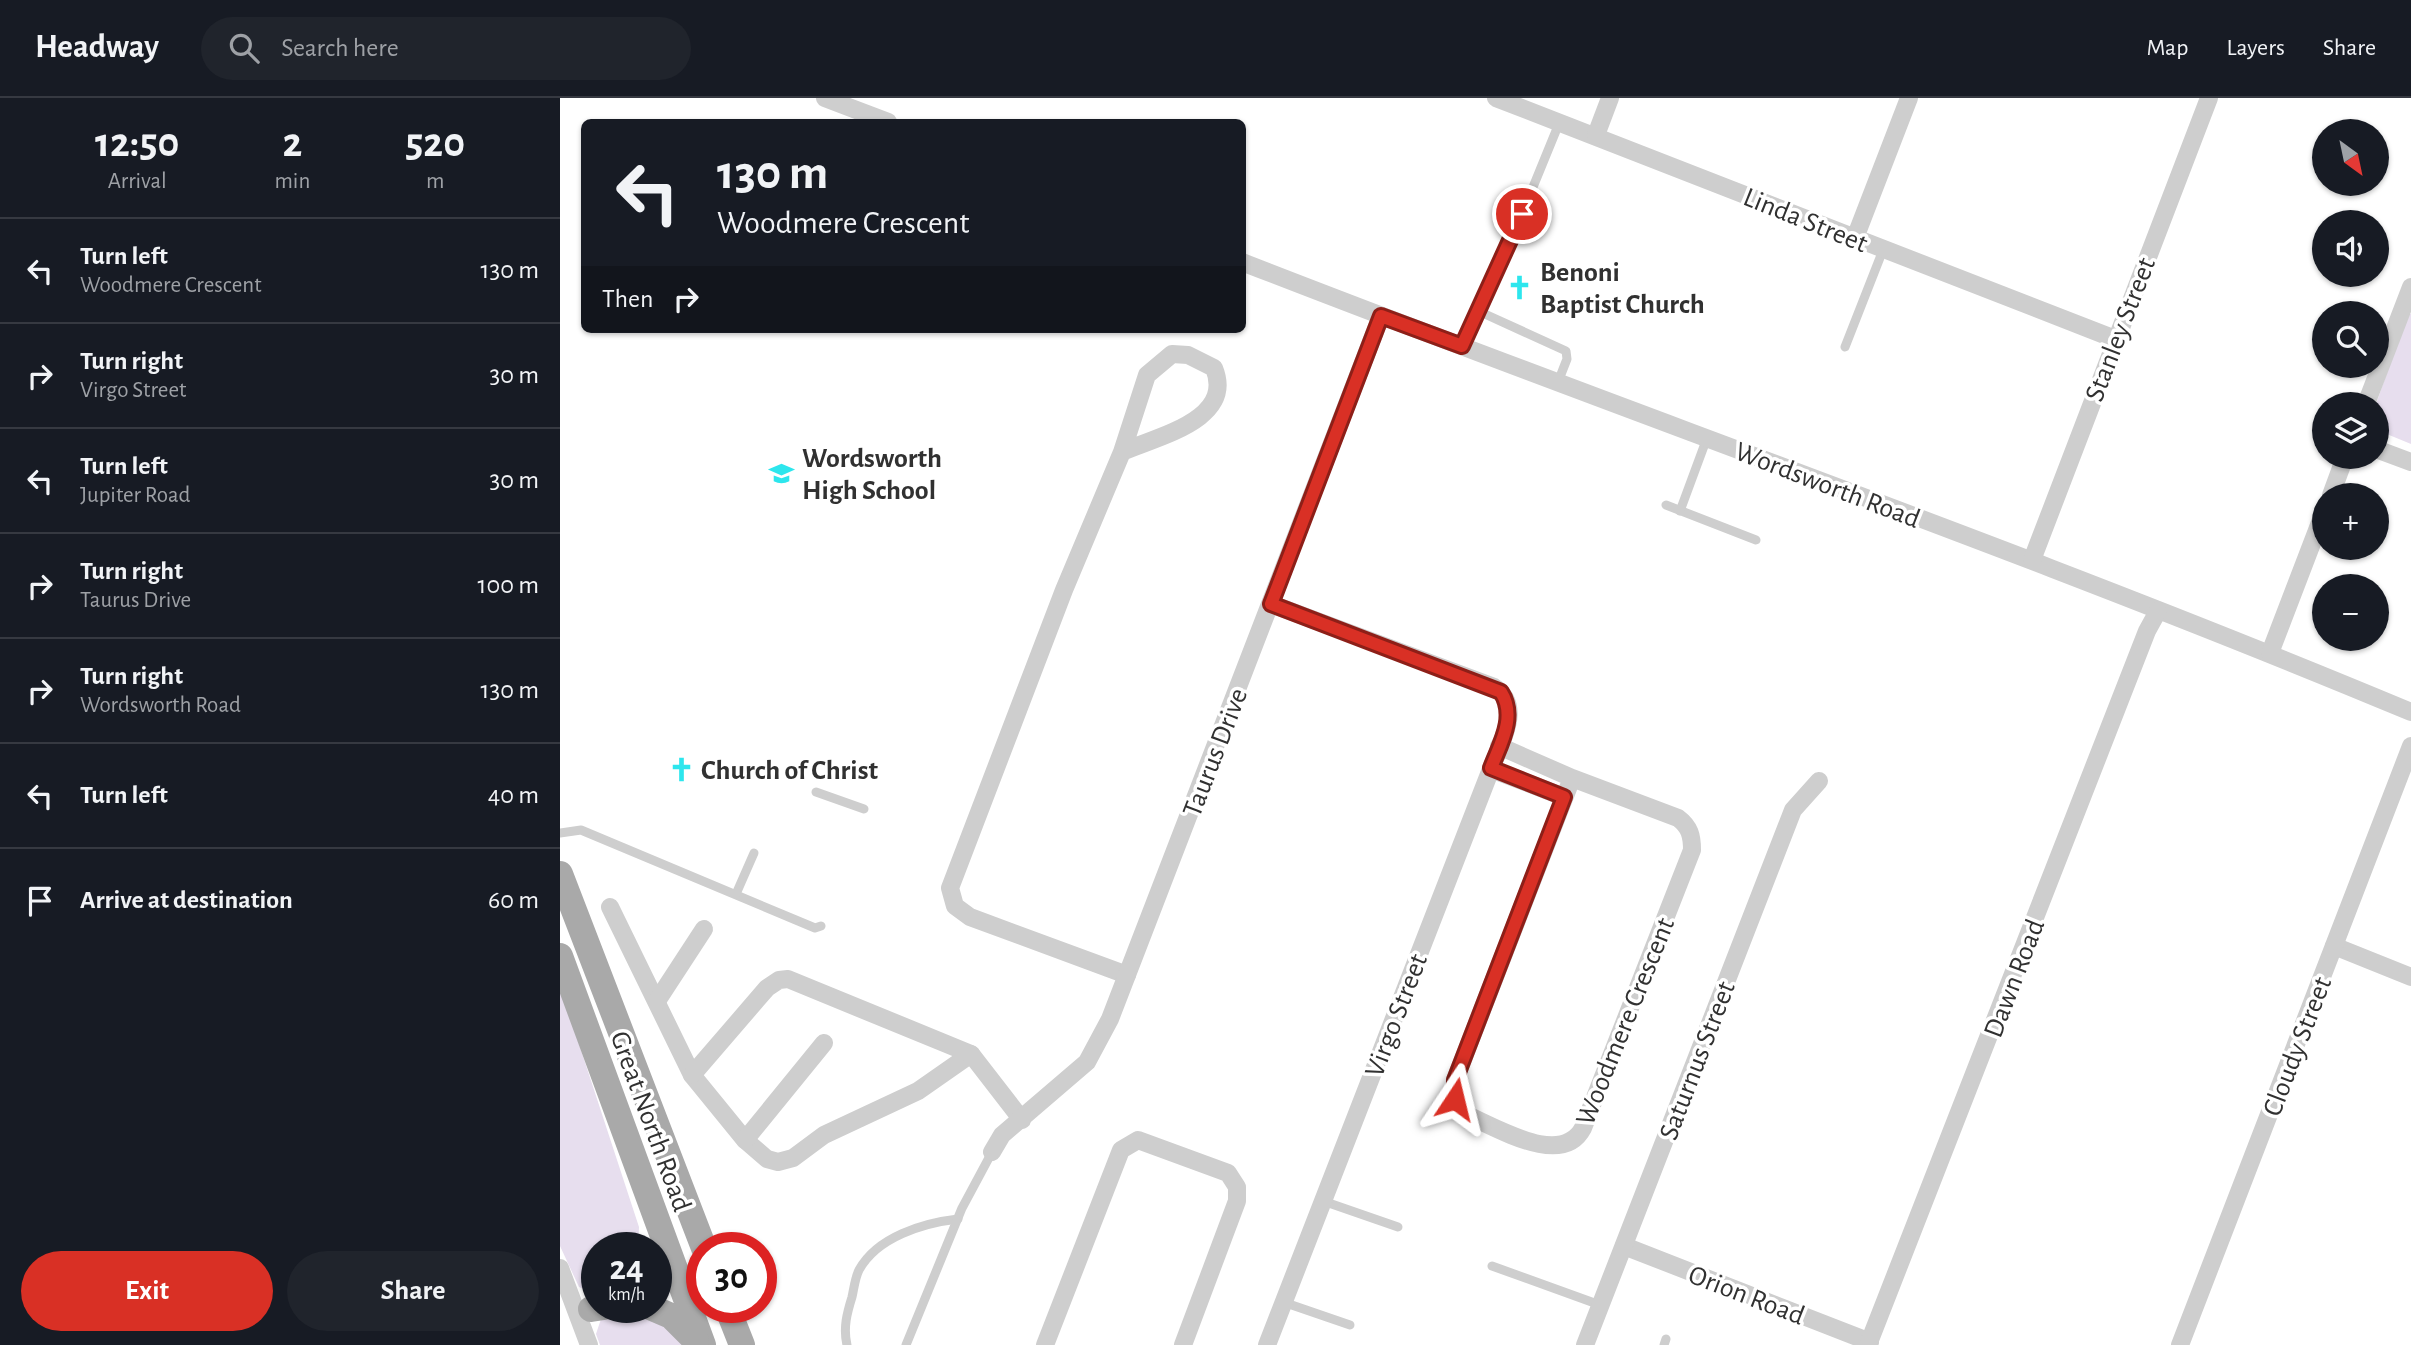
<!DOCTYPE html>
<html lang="en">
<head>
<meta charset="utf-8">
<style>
  body { margin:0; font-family:"Alegreya Sans",sans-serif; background:#20242c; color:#f1f3f6; height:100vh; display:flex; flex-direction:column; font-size:26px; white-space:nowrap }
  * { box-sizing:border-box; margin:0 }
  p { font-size:23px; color:#9ea1a6 }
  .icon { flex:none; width:38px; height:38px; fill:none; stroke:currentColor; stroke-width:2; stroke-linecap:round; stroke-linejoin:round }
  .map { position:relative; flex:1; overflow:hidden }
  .side { display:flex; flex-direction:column; background:#171b24; width:560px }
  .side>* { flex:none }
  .guide { position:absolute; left:21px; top:21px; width:665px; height:214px; border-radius:10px; box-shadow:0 2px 5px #0004; background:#171b24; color:#f1f3f6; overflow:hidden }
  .needle { width:46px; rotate:147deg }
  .controls { position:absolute; left:1752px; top:21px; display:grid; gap:14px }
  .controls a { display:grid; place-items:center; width:77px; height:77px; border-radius:50%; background:#171b24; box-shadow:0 2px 5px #0004; font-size:35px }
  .speed { position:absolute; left:21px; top:1134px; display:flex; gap:14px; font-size:35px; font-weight:700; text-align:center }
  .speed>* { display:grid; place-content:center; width:91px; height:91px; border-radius:50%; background:#171b24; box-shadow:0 2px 5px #0004; line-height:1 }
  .speed small { font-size:18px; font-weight:400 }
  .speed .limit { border:10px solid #d22; background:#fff; color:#111 }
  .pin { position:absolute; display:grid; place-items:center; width:60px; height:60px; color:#fff; margin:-30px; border:4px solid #fff; border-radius:50%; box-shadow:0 2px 7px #0007 }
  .me { position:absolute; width:77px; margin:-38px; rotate:10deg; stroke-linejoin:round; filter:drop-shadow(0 0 5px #0008) }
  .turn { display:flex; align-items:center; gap:24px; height:147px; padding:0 21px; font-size:32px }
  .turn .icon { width:91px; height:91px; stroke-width:2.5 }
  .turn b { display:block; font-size:49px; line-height:60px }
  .then { display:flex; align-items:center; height:66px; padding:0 21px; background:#0003; gap:14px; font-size:26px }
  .eta { display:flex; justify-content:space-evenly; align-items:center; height:119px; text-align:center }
  .eta b { font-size:42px; font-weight:700; line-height:49px }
  .action { display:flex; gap:14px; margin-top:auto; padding:14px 21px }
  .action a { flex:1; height:80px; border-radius:42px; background:#d93025; color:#fff; font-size:28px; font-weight:700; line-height:80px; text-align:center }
  .action a+a { background:#20242c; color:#f1f3f6 }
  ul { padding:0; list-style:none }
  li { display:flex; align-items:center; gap:21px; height:105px; padding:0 21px; border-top:2px solid #363941 }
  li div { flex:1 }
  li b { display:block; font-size:26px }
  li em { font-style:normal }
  header { display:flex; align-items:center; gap:42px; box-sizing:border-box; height:98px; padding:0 35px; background:#171b24; border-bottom:2px solid #363941 }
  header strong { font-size:33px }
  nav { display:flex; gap:38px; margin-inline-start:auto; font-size:24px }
  .search { width:490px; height:63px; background:#20242c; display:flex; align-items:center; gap:18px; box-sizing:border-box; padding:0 24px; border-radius:38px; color:#9ea1a6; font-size:26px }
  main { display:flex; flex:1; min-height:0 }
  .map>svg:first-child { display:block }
</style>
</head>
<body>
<header>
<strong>Headway</strong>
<div class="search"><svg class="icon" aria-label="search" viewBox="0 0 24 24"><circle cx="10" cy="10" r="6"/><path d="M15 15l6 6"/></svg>Search here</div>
<nav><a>Map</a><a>Layers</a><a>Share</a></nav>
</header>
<main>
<section class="side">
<div class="eta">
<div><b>12:50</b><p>Arrival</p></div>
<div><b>2</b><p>min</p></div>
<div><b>520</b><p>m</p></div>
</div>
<ul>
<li><svg class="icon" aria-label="left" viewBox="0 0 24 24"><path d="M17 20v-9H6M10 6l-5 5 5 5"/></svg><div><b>Turn left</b><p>Woodmere Crescent</p></div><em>130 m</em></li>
<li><svg class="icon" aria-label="right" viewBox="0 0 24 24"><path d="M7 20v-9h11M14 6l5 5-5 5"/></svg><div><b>Turn right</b><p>Virgo Street</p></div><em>30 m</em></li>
<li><svg class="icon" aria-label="left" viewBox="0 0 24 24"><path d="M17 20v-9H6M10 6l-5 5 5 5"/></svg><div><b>Turn left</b><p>Jupiter Road</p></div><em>30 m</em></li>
<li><svg class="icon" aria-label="right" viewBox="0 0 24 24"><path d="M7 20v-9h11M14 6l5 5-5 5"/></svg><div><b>Turn right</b><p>Taurus Drive</p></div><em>100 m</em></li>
<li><svg class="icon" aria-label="right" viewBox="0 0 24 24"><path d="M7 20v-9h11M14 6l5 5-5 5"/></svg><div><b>Turn right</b><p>Wordsworth Road</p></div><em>130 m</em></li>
<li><svg class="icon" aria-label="left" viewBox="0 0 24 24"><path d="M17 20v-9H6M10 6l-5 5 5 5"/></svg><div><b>Turn left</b></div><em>40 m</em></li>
<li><svg class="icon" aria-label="arrive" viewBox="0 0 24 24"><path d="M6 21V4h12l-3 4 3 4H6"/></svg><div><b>Arrive at destination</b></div><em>60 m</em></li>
</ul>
<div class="action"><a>Exit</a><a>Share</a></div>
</section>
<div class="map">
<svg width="1851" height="1247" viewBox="0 0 1851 1247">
  <rect width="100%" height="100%" fill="#fff"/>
  <!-- green -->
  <g fill="#e7deee">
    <path d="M1848,215L1851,216V346L1817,332L1816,306Z"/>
    <path d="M0,888L79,1129L78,1150H37L34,1196L19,1189L0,1148Z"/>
    <path d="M78,1209L134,1247H40L36,1236L41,1221L59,1210Z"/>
  </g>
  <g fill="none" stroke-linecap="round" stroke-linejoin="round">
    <!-- service -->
    <g stroke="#cecece" stroke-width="9">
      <path d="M916,212L1006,253L1007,261L998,284"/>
      <path d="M902,248L962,116L1000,23"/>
      <path d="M1285,249L1323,152"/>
      <path d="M1106,407L1196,442"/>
      <path d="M1120,413L1147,340"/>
      <path d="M256,694L304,711"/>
      <path d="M0,735L21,732L255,830L261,828"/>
      <path d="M176,796L194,755"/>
      <path d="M763,1103L838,1129"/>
      <path d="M932,1168L1040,1207"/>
      <path d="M723,1204L790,1227"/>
      <path d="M287,1247C283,1230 287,1215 292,1199C294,1190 295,1180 299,1172C317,1139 363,1125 398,1121"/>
      <path d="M346,1247L402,1110L432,1054"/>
      <path d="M1104,1247L1106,1241"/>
    </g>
    <!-- minor -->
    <g stroke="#cecece" stroke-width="18">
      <path d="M265,0L328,24"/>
      <path d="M936,0L1555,241"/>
      <path d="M1036,37L1050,0"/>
      <path d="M1295,140L1349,0"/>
      <path d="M682,164C1071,316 1466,453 1851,614"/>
      <path d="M1806,306L1851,189"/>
      <path d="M1816,351L1851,364"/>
      <path d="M562,354C598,338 675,322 654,270L628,257L612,256L587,277L562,354L504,492L390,790L395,808L410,819L567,877"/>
      <path d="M1771,397L1785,359"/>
      <path d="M1472,462L1649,0"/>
      <path d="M1710,555L1764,414"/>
      <path d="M939,648L1012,680L1118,720C1130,729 1132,738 1132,752L1023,1030C1002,1070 938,1030 907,1017C895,1007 894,997 895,982L1012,680"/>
      <path d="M931,671L1004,699"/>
      <path d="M50,809L132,977L185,1042L207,1061L218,1064L233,1060L264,1037L358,993L411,956"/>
      <path d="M1774,848L1851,879"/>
      <path d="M97,903L144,831"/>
      <path d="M132,977L207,890L219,882L228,881L411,956L462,1022"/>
      <path d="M185,1042L264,945"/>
      <path d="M432,1054L442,1037L527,964L550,921L821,218"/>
      <path d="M1064,1148L1310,1244"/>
      <path d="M0,1170L29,1247"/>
      <path d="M96,1184L115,1176"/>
      <path d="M485,1247L561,1052L578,1042L668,1075L677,1089V1103L623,1247"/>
      <path d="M707,1247L931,671C940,646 964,608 934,589L711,506"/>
      <path d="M1025,1247L1233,712L1259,683"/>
      <path d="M1308,1247L1587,533L1598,513"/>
      <path d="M1620,1247L1851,648"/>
    </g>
    <!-- primary -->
    <g stroke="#a9a9a9" stroke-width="26">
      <path d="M0,776L144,1150"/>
      <path d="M0,858L143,1247"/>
      <path d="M90,1209L111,1218L136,1243"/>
      <path d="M167,1209L182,1247"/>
      <path d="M31,1211L44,1209"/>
    </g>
  </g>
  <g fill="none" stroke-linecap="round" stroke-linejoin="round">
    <defs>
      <path id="route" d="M895,1001V982L1004,699L931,670C940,646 957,619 941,594L711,506L821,218L902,248L962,116"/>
    </defs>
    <!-- route casing -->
    <use href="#route" stroke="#8d1f18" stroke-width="18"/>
    <!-- route -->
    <use href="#route" stroke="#d93025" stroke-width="12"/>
  </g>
  <!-- icons -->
  <defs>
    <symbol id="church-bare" viewBox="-9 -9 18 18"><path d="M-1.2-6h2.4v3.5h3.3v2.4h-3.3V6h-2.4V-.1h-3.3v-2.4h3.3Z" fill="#2de6ed" stroke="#fff" stroke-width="2.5" paint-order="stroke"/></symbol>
    <symbol id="school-bare" viewBox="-9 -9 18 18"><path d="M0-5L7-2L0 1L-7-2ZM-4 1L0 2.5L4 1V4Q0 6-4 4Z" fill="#2de6ed" stroke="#fff" stroke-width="2.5" paint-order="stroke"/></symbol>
  </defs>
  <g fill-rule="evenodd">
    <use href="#church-bare" x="942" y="172" width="35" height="35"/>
    <use href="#school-bare" x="204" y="358" width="35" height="35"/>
    <use href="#church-bare" x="104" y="654" width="35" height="35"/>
  </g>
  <g text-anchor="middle" stroke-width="7" stroke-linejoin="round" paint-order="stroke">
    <!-- street labels -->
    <g font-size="28" fill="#313131" stroke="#fff">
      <text transform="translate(1246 121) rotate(22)" y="10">Linda Street</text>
      <text transform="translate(1559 231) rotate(-69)" y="10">Stanley Street</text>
      <text transform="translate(1268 386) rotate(21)" y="10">Wordsworth Road</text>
      <text transform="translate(654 654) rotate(-69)" y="10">Taurus Drive</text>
      <text transform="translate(1453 880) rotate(-69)" y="10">Dawn Road</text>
      <text transform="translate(835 917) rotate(-69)" y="10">Virgo Street</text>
      <text transform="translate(1064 923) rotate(-68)" y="10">Woodmere Crescent</text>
      <text transform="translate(1736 948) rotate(-69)" y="10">Cloudy Street</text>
      <text transform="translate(1136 962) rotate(-69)" y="10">Saturnus Street</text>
      <text transform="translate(92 1023) rotate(70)" y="10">Great North Road</text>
      <text transform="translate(1187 1196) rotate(21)" y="10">Orion Road</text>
    </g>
    <!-- poi labels -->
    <g font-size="28" font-weight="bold" fill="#313131" stroke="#fff" text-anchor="start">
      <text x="980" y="183">Benoni<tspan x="980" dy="32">Baptist Church</tspan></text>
      <text x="242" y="369">Wordsworth<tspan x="242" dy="32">High School</tspan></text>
      <text x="141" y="681">Church of Christ</text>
    </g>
  </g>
</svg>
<div class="controls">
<a><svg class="needle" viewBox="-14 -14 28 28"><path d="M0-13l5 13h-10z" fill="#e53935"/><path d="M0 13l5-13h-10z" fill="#9ea1a6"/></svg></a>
<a><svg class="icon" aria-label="sound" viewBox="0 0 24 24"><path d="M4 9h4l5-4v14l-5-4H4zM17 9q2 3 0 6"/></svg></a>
<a><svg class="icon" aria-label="search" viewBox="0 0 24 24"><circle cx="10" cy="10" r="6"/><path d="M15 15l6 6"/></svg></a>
<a><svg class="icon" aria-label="layers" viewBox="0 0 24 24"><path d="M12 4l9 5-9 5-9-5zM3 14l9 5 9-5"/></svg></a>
<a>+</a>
<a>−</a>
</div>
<div class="speed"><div>24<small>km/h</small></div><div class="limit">30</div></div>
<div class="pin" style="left:962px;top:116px;background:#d93025"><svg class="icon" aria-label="arrive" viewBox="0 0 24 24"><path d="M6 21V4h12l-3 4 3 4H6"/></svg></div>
<svg class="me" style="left:895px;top:1001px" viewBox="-20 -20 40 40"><path d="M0-17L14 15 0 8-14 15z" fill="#d93025" stroke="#fff" stroke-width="4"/></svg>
<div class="guide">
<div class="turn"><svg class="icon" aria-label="left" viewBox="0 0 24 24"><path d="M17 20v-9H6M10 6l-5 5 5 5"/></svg><div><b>130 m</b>Woodmere Crescent</div></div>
<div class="then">Then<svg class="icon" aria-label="right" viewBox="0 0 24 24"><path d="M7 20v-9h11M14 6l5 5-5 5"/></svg></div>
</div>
</div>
</main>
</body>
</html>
